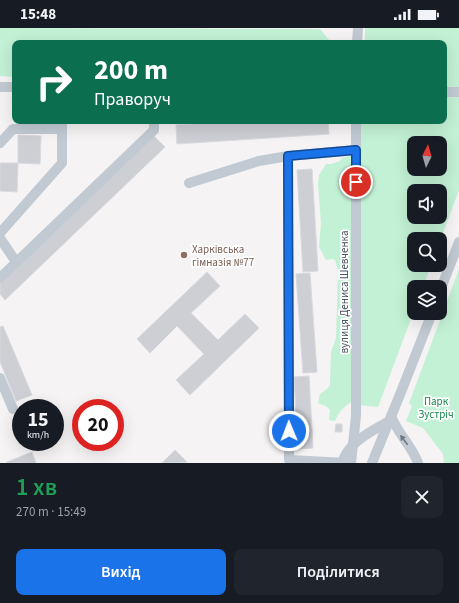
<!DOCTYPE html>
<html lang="uk">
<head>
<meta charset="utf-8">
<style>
  body { margin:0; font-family:"Source Sans 3",sans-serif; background:#20242c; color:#f1f3f6; height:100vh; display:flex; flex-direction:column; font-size:15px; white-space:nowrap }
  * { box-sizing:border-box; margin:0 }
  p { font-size:13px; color:#9ea1a6 }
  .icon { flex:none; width:22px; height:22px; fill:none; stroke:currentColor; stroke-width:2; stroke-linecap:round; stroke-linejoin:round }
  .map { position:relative; height:435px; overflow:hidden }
  .panel { display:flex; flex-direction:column; background:#171b24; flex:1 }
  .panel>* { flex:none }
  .banner { position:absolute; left:12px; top:12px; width:435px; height:84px; border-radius:8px; box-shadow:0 4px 16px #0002; background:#0b6e4f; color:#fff; overflow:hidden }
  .needle { width:26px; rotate:5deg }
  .buttons { position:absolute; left:407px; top:108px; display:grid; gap:8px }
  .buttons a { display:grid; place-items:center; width:40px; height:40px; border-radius:8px; background:#171b24; box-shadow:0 4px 16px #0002; font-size:20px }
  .speed { position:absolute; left:12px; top:371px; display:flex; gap:8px; font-size:20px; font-weight:700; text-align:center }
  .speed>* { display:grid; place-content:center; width:52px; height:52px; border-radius:50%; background:#171b24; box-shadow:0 4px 16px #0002; line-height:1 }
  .speed small { font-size:10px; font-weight:400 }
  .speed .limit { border:6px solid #d22; background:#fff; color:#111 }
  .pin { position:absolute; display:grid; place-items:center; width:34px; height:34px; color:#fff; margin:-17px; border:2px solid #fff; border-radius:50%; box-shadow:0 1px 4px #0007 }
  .me { position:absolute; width:44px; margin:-22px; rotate:359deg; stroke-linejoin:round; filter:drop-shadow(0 0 3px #0008) }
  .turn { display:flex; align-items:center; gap:14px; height:84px; padding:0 16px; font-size:18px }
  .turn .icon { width:52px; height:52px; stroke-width:2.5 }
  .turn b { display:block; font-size:28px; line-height:34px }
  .round { display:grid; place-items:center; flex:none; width:42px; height:42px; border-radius:8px; background:#20242c }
  .overview { display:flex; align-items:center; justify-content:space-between; height:68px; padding:0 16px }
  h1 { font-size:24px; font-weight:600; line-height:30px; color:#1e9e55 }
  .button { display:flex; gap:8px; margin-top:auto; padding:8px 16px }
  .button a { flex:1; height:46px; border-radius:8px; background:#1a73e8; color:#fff; font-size:16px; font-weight:600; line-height:46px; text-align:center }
  .button a+a { background:#20242c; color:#f1f3f6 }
  .status { display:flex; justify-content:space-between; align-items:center; height:28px; padding:0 20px; background:#171b24; direction:ltr }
  .status svg { height:11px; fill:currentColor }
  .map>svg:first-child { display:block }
</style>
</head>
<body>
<div class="status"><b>15:48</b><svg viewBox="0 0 49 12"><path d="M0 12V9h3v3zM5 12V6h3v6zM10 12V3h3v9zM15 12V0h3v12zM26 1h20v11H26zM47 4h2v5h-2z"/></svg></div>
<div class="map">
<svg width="459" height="435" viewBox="0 0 459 435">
  <rect width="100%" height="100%" fill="#f5f3f3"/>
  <!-- green -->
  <g fill="#c3f1d5" fill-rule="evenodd">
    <path d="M0,0L320,1L330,13V15H15V49L0,48Z"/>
    <path d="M365,0H459V162L440,213V211H414V237H431L423,259H414V283L378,379L358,377V372C346,375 340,382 335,393L329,392L330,382L326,378L318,375L320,366L328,360L330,356L331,324L336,310L338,243L335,232L332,231L326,232L319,219L321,195L318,156L319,147L326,136H331L340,133L342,130L358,126L361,93H444V15H365ZM414,115H440V141H414ZM414,163H440V189H414Z"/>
    <path d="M459,241V435H444L443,426L423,400L406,393L412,378L409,375L411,370Z"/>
  </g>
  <!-- building -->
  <g fill="#cdcfd5" stroke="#d7d9de">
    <path d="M234,93H328L329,106L177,116L176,97Z"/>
    <path d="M18,107L41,108L40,136L18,135Z"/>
    <path d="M154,108L165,119L5,272L0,266V255Z"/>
    <path d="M0,135H18L17,164L0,163Z"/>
    <path d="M312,141L318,243L303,244L297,142Z"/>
    <path d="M207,244L220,258L191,285L218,312L245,286L259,300L190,367L176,352L204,326L177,298L150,325L137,311Z"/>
    <path d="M310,245L317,344L303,345L296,246Z"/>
    <path d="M3,298L32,367L16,373L0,334V299Z"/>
    <path d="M309,348L313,420L298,421L294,349Z"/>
    <path d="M336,396H342V404H335Z"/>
    <path d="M175,422L187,434L162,435Z"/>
    <path d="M32,424L36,435H7V434Z"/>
  </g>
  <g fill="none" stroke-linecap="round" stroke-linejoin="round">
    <!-- minor -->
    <g stroke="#c1cad2" stroke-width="10">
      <path d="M357,15L358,0"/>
      <path d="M0,59H15"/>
      <path d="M444,64H459"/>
      <path d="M0,115L13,101H62"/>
      <path d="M288,128L289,432L347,435"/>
      <path d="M189,155L259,133L288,128L356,122"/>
      <path d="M0,205L62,135V93"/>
      <path d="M0,210L16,234"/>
      <path d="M0,250L154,102V93"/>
      <path d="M440,263L459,214"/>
      <path d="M0,350L13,381"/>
      <path d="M391,388C398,406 412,418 418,435"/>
      <path d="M342,435C349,413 371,404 389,393"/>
      <path d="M351,435L356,388V93"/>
      <path d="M372,435L401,364L432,285"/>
    </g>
  </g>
  <!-- one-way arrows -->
  <defs><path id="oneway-solid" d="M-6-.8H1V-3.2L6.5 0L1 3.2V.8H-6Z"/></defs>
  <use fill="#6e7983" href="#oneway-solid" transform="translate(404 412) rotate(-127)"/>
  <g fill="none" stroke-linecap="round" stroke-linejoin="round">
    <defs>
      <path id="route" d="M289,403L288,128L356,122V154"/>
    </defs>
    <!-- route casing -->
    <use href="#route" stroke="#114b97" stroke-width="10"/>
    <!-- route -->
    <use href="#route" stroke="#1a73e8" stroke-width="7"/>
  </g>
  <!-- markers -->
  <circle fill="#8d6e63" stroke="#fff" stroke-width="1.5" cx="184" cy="227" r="4"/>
  <g text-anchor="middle" stroke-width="3.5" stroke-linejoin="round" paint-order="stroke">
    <!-- education labels -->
    <g font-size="11" fill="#785e54" stroke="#fff" text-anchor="start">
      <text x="192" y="225">Харківська<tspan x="192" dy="13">гімназія №77</tspan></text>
    </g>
    <!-- street labels -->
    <g font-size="11" fill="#4a5661" stroke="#fff">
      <text transform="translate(344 264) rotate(-90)" y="4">вулиця Дениса Шевченка</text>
    </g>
    <!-- park labels -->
    <g font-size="11" fill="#17864f" stroke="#fff">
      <text x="436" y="377">Парк<tspan x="436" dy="13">Зустріч</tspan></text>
    </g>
  </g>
</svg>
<div class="buttons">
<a><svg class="needle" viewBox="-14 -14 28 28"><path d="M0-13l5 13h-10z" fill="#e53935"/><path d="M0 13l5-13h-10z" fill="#9ea1a6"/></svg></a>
<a><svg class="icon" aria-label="sound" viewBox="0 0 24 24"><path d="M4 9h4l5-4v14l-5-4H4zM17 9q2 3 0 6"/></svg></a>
<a><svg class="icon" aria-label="search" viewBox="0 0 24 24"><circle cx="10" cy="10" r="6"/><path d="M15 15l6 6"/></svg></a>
<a><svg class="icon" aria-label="layers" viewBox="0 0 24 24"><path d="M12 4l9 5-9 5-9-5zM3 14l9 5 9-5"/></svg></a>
</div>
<div class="speed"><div>15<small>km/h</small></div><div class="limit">20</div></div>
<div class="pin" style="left:356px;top:154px;background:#d93025"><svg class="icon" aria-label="arrive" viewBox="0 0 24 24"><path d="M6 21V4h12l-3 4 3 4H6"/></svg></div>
<svg class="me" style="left:289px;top:403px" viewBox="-20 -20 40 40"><circle r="17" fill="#1a73e8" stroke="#fff" stroke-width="3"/><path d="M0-11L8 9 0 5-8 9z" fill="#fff"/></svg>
<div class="banner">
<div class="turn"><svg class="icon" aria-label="right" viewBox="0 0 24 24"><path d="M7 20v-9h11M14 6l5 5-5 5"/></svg><div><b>200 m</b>Праворуч</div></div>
</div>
</div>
<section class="panel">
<div class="overview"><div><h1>1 хв</h1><p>270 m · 15:49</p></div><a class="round"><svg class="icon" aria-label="close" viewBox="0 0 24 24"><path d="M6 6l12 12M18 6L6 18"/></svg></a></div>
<div class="button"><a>Вихід</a><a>Поділитися</a></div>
</section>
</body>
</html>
